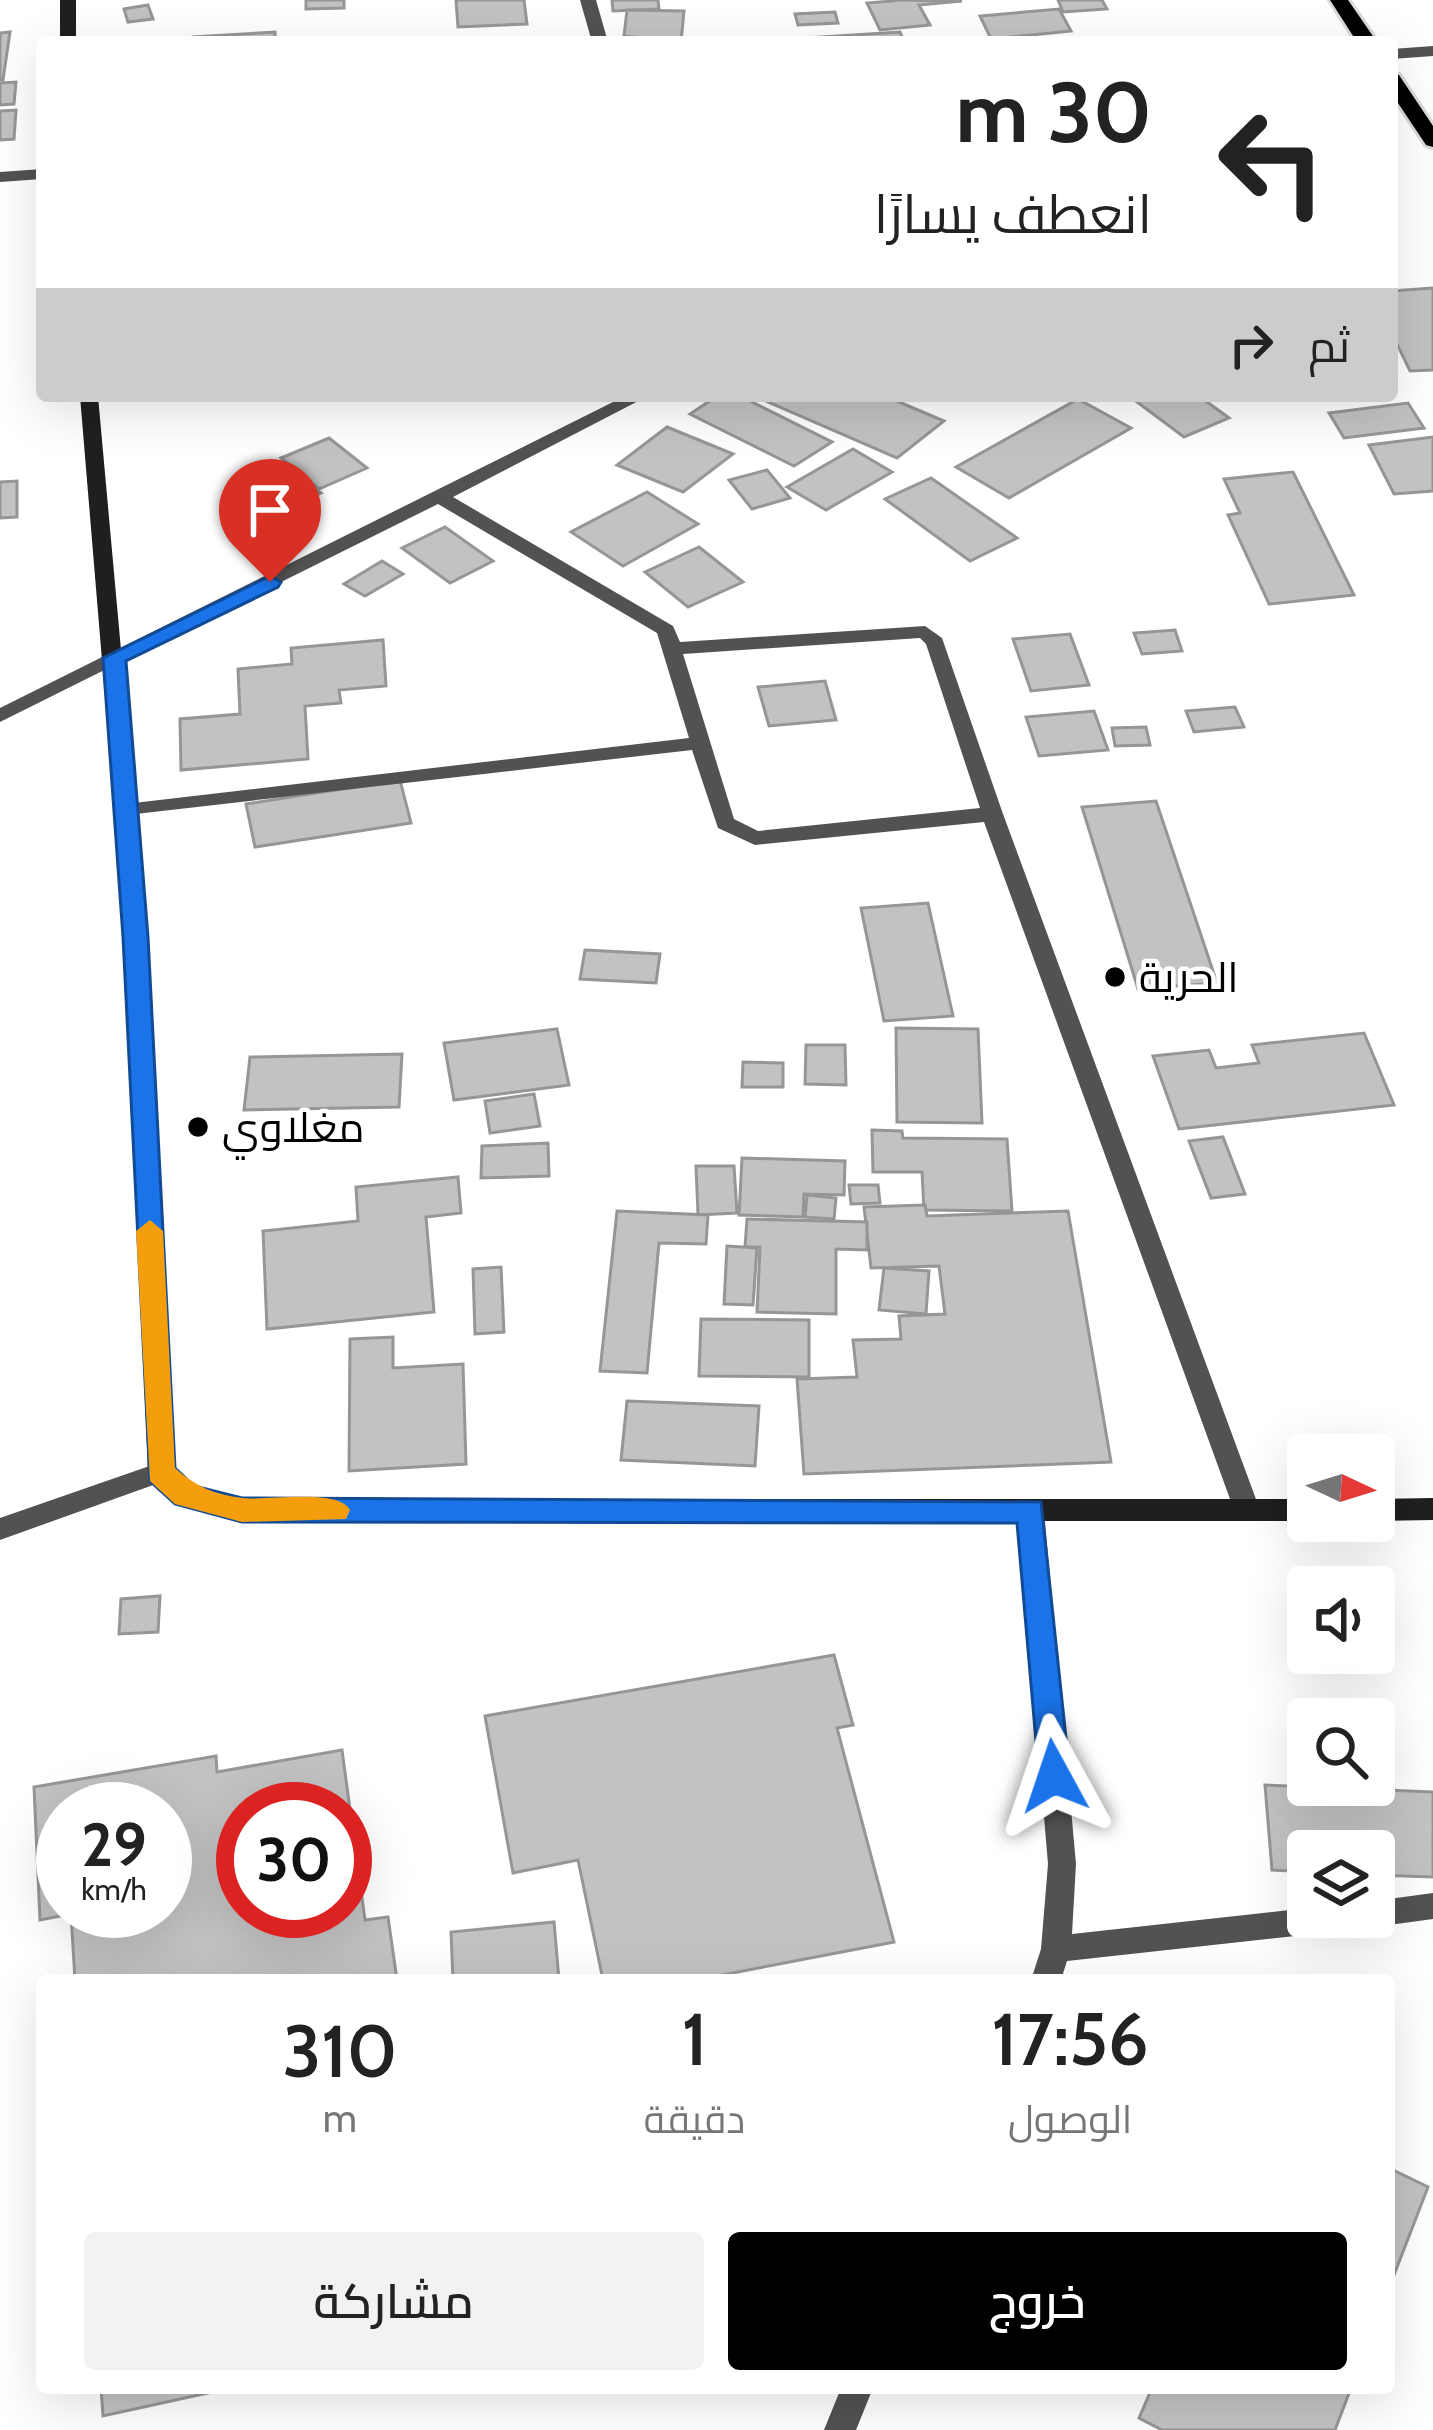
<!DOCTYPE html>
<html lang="ar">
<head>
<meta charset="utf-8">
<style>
  body { margin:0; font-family:Cabin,Cairo,sans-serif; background:#f2f2f2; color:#222; direction:rtl; height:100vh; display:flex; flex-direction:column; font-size:45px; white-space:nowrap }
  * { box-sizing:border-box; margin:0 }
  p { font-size:39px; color:#767676 }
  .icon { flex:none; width:66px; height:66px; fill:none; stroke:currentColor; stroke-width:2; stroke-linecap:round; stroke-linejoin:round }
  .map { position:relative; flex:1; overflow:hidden; direction:ltr }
  .details { position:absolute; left:36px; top:1974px; width:1359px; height:420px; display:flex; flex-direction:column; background:#fff; border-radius:12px; box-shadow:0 12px 48px #0002; direction:rtl }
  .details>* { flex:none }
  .guide { position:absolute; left:36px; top:36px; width:1362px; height:366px; border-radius:12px; box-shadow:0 12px 48px #0002; direction:rtl; background:#fff; color:#222; overflow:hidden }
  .needle { width:78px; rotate:94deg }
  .tools { position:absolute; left:1287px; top:1434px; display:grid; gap:24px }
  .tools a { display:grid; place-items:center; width:108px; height:108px; border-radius:12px; background:#fff; box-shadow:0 12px 48px #0002; font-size:60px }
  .speed { position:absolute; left:36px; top:1782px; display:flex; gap:24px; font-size:60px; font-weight:700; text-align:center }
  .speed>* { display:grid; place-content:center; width:156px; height:156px; border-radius:50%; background:#fff; box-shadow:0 12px 48px #0002; line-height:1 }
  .speed small { font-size:30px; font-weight:400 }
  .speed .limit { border:18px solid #d22; background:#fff; color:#111 }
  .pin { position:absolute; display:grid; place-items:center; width:102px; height:102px; color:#fff; margin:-123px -51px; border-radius:50% 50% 50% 0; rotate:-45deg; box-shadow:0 0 12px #0007 }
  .pin .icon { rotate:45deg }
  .me { position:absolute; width:132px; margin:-66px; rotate:355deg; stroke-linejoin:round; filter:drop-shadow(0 0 9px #0008) }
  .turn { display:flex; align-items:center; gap:42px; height:252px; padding:0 48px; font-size:54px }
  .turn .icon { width:156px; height:156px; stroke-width:2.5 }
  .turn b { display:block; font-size:84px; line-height:102px }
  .then { display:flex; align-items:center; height:114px; padding:0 48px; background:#0003; gap:24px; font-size:45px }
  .eta { display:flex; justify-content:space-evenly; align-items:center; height:204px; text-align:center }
  .eta b { font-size:72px; font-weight:600; line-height:84px }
  .primary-button { display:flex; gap:24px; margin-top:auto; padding:24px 48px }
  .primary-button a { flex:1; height:138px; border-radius:12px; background:#000; color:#fff; font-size:48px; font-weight:600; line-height:138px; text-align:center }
  .primary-button a+a { background:#f2f2f2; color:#222 }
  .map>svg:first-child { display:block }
</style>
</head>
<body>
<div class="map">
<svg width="1433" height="2430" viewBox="0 0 1433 2430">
  <rect width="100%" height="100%" fill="#fff"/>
  <!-- building -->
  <g fill="#c2c2c2" stroke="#969696" stroke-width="3" fill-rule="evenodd">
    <path d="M306,0H344V8L306,9Z"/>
    <path d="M456,0H524L527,24L458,27Z"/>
    <path d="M612,0H658L659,9L613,11Z"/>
    <path d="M1058,0H1102L1107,9L1063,12Z"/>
    <path d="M892,1L891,0L962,1L919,5L930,25L880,30L867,3Z"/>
    <path d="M148,5L153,19L128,22L124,9Z"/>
    <path d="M1059,9L1071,31L991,39L980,16Z"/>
    <path d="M627,10L684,11L681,42L624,36Z"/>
    <path d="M835,12L838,23L798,25L795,14Z"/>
    <path d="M10,32L3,80H0V33Z"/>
    <path d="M275,32V42H193V37Z"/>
    <path d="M900,32L904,42L805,38Z"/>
    <path d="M16,82L14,104L0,105V83Z"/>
    <path d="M16,110L14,139L0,140V111Z"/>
    <path d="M1433,288V370L1410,371L1392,334V291Z"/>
    <path d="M717,396H740L832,442L794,466L690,414Z"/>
    <path d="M754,396H885L944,421L897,458Z"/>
    <path d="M1129,396H1199L1229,418L1184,437Z"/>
    <path d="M1078,399L1131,428L1009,498L956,467Z"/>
    <path d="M1408,403L1424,428L1344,438L1329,413Z"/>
    <path d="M667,427L733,454L683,492L617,465Z"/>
    <path d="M1433,437V491L1394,494L1369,445Z"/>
    <path d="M329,438L367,468L319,489L281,458Z"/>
    <path d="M853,449L892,472L826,510L787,487Z"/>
    <path d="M282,464L321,493L286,510L246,481Z"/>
    <path d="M767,470L790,498L752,509L729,480Z"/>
    <path d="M1293,472L1354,595L1269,604L1228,515L1240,513L1224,479Z"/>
    <path d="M931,478L1017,538L970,561L885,499Z"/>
    <path d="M17,481V517L0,518V482Z"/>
    <path d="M647,492L698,524L623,566L571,532Z"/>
    <path d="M445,527L493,561L450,583L402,548Z"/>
    <path d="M699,547L743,582L688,607L645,572Z"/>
    <path d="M382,561L403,574L365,596L344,584Z"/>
    <path d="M1175,630L1182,651L1142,654L1134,633Z"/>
    <path d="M1070,634L1089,685L1031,691L1013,639Z"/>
    <path d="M383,640L386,686L339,690L341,703L305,706L308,759L181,770L180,719L240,714L238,669L292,664L291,648Z"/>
    <path d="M825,681L836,720L769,726L758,687Z"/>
    <path d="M1235,707L1244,727L1194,732L1186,711Z"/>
    <path d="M1094,711L1108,750L1039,756L1026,717Z"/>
    <path d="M1146,727L1150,745L1115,746L1112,728Z"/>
    <path d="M400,780L411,823L255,847L246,804Z"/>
    <path d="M1156,801L1217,983L1138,989L1082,807Z"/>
    <path d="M928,903L953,1016L884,1021L861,908Z"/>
    <path d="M585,950L660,954L656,983L580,979Z"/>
    <path d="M896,1028L978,1029L982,1123L897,1122Z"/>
    <path d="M557,1029L569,1085L454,1100L444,1043Z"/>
    <path d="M1364,1033L1394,1105L1179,1129L1153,1056L1209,1050L1216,1068L1259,1063L1252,1045Z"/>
    <path d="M806,1045H845L846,1085L805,1084Z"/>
    <path d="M402,1054L399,1107L244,1110L250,1057Z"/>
    <path d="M743,1062L783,1063V1087H742Z"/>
    <path d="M534,1094L540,1126L490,1133L485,1101Z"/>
    <path d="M872,1130L902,1131L903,1138L1007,1139L1012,1211L924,1210L922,1172H873Z"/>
    <path d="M1223,1137L1245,1194L1211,1198L1189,1141Z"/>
    <path d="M548,1143L549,1176L481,1178L482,1146Z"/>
    <path d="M742,1158L845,1161L844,1195L804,1194L803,1217L739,1215Z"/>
    <path d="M696,1166H734L737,1213L698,1215Z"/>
    <path d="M458,1177L461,1213L426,1217L434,1312L267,1329L263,1231L358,1221L356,1187Z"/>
    <path d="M849,1185H878L880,1203L851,1204Z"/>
    <path d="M807,1195L836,1198L834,1219L805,1217Z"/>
    <path d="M925,1205L927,1216L1068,1211L1111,1462L804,1474L797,1379L857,1377L853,1340L901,1339L899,1316L945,1314L939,1266L871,1268L864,1207Z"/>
    <path d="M617,1211L708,1215L706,1244L659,1243L647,1373L600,1371Z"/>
    <path d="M747,1219L867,1222V1250L836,1249V1314L757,1312L760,1247H745Z"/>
    <path d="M727,1246L757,1248L753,1305L724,1304Z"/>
    <path d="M501,1267L504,1332L475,1334L473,1269Z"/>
    <path d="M884,1268L929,1271L926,1314L879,1310Z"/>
    <path d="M701,1319L809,1320V1377L699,1376Z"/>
    <path d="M393,1337V1368L463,1364L466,1464L349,1471L350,1339Z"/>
    <path d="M627,1401L759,1406L755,1466L621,1460Z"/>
    <path d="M160,1596L158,1632L119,1634L121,1599Z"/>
    <path d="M834,1655L853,1725L837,1728L894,1942L696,1980H603L578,1860L513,1873L485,1716Z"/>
    <path d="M342,1750L365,1920L388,1917L397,1980H75L71,1914L40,1920L34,1787L216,1756L217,1772ZM63,1809H165V1911H63ZM243,1809H345V1911H243Z"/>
    <path d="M1265,1785L1433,1792V1877L1374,1875V1851H1308V1872L1272,1870Z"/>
    <path d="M554,1922L559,1980H453L451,1932Z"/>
    <path d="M1389,2168L1428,2187L1389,2288Z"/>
    <path d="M101,2388H226V2389L103,2416Z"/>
    <path d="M1152,2388H1351L1335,2430H1162L1139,2418Z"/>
  </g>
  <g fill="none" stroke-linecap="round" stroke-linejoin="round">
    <defs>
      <g id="primary">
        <path d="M1330,0H1348L1377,42H1357Z"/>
        <path d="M1392,73L1399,75L1433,126V147L1426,145L1392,94Z"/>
      </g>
    </defs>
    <!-- primary casing -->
    <use href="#primary" stroke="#dbdbdb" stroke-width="6"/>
    <!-- street -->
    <g fill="#525252" fill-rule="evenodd">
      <path d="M580,0H596L608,42H592Z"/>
      <path d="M1433,46V56L1392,59V49Z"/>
      <path d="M42,169V179L0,182V172Z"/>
      <path d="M625,396H648L453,497L673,626L680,642L925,626L942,638L1003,814L1260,1510L1256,1517L1247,1521L1238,1517L1234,1510L984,822L755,845L718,828L692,750L118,816L114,811L118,806L125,804L689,738L657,633L438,504L0,722V708ZM920,638L926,644L980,808L758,831L734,819L683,654Z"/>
      <path d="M161,1462L170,1465L174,1472L170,1479L0,1540V1518Z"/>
      <path d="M1031,1500L1040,1504L1044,1511L1076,1864L1072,1934L1308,1908V1917H1374V1901L1433,1893V1919L1374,1927L1362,1920L1359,1926L1349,1930L1067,1961L1061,1980H1031L1041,1949L1048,1864L1018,1511L1022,1504Z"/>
      <path d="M841,2388H873L856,2430H824Z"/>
    </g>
    <!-- secondary -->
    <g fill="#1f1f1f" fill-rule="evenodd">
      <rect x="60" y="0" width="16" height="42"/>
      <path d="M80,396H98L147,937L174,1468L193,1487L242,1499H1308V1521H242L176,1502L148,1472L125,937Z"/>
      <path d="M1433,1498V1520L1374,1521V1499Z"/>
    </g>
    <!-- primary -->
    <use href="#primary" fill="#000" fill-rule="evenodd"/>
  </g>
  <!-- route -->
  <path fill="#1a73e8" stroke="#114b97" stroke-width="3" d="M270,576L281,582L278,587L126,661L148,937L175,1468L194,1486L242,1498L1041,1502L1070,1776L1066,1786H1043L1039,1776L1017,1523L242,1522L175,1504L150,1481L123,937L103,658Z"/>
  <!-- slow -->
  <path fill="#f59e0b" d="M150,1220L163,1231L175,1468C194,1486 216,1495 242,1498C267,1501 338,1488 350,1510L346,1519L242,1522L175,1504L150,1481L136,1231Z"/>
  <!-- markers -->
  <g fill="#000" stroke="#fff" stroke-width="4.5">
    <circle cx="1115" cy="977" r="12"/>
    <circle cx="198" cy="1127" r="12"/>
  </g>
  <g text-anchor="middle" stroke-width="9" stroke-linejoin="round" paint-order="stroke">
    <!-- poi labels -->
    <g font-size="42" fill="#000" stroke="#fff" text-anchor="start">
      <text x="1139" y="992">الحرية</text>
      <text x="222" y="1142">مغلاوي</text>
    </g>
  </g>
</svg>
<div class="tools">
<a><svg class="needle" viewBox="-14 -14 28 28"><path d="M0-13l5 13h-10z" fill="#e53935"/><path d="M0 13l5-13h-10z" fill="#767676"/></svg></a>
<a><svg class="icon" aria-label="sound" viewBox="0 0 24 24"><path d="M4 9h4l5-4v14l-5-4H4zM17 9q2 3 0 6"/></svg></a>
<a><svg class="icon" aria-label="search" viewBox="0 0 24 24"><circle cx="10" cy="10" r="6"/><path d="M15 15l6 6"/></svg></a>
<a><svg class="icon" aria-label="layers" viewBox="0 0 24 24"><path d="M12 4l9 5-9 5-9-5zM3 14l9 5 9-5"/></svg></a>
</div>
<div class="speed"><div>29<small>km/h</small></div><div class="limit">30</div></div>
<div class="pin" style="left:270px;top:582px;background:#d93025"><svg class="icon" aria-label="arrive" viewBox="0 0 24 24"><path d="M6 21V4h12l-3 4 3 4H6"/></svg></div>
<svg class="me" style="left:1054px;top:1776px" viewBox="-20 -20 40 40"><path d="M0-17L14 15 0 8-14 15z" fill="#1a73e8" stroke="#fff" stroke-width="4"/></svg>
<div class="guide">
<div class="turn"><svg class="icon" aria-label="left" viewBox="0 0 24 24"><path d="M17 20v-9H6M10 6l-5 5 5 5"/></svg><div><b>30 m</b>انعطف يسارًا</div></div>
<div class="then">ثم<svg class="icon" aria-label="right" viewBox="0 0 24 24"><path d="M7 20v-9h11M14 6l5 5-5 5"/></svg></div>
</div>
<section class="details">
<div class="eta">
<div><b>17:56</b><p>الوصول</p></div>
<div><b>1</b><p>دقيقة</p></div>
<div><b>310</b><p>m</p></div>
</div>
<div class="primary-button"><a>خروج</a><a>مشاركة</a></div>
</section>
</div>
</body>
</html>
